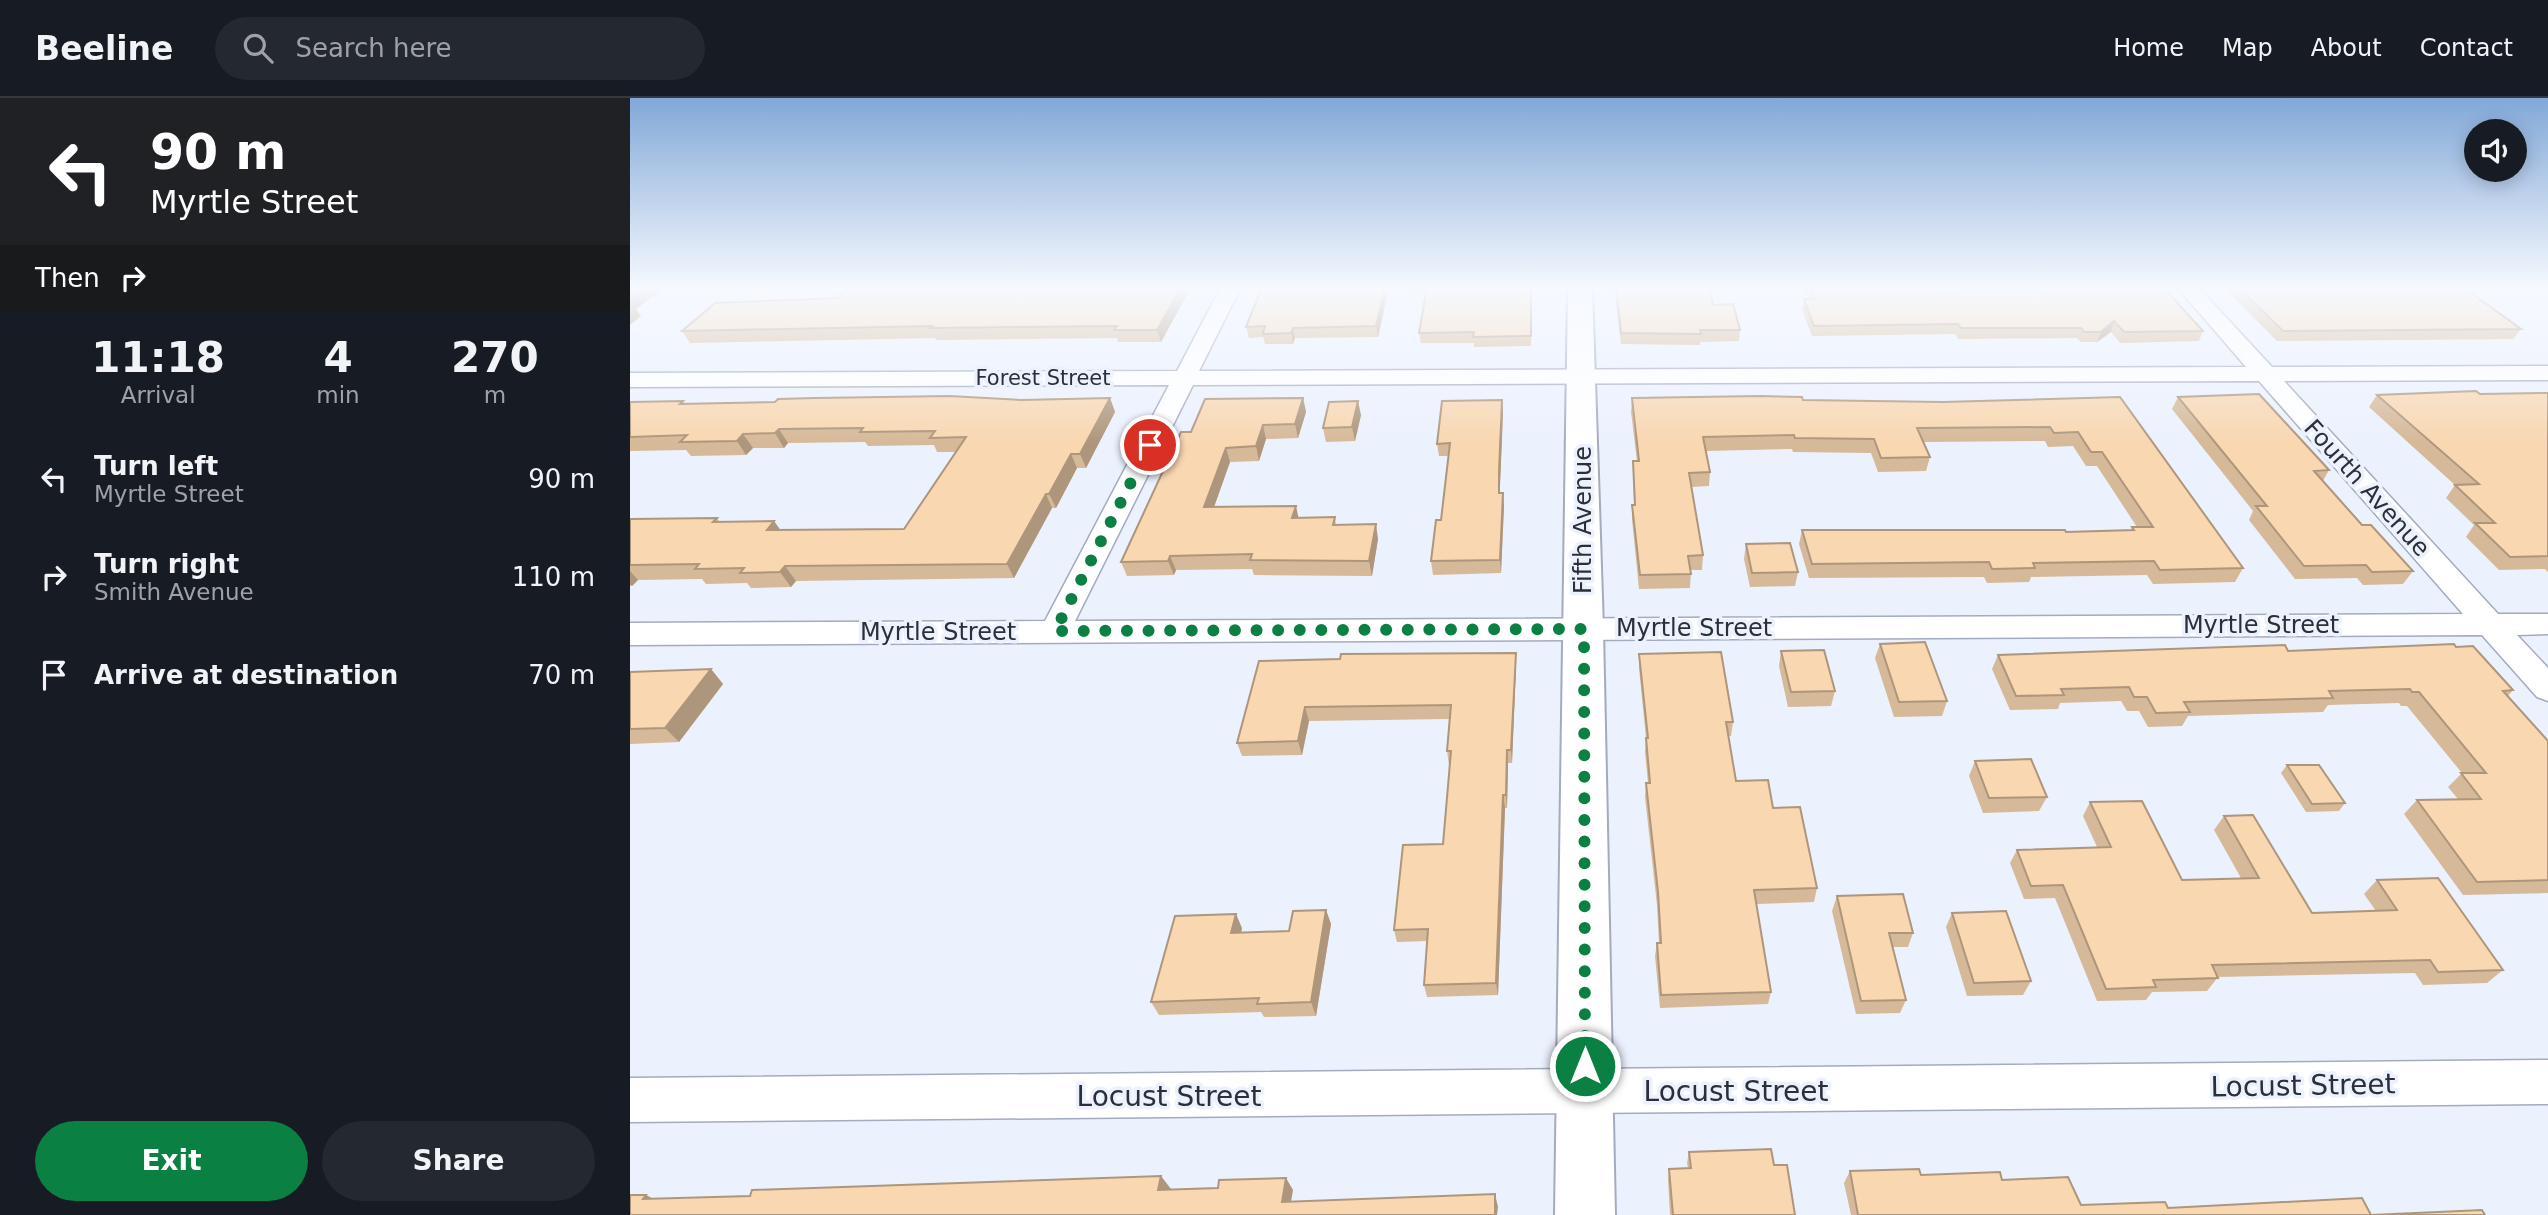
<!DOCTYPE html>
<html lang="en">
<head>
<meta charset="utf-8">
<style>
  body { margin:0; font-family:"DejaVu Sans",sans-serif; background:#242831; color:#f1f3f6; height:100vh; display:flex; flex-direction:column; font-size:26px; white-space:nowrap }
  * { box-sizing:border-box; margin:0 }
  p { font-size:23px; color:#9ea1a6 }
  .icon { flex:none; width:38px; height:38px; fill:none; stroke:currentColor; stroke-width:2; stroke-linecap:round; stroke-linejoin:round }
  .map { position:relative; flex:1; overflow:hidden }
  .drawer { display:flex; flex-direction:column; background:#171b24; width:630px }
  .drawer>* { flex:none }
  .banner { background:#202124; color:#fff; overflow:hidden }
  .tools { position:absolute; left:1834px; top:21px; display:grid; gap:14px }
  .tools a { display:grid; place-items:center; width:63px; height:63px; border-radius:50%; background:#171b24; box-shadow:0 4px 18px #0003; font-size:35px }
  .pin { position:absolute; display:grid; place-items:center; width:60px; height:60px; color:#fff; margin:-30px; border:4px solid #fff; border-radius:50%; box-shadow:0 2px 7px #0007 }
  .me { position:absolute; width:77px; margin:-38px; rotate:0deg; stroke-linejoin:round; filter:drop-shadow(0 0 5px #0008) }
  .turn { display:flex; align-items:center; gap:24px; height:147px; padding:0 35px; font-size:32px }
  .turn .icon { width:91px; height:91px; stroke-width:2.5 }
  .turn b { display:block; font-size:49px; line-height:60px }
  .then { display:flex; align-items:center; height:66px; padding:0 35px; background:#0003; gap:14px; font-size:26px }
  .eta { display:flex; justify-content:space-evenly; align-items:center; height:119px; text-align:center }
  .eta b { font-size:42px; font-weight:600; line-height:49px }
  .cta { display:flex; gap:14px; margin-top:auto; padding:14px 35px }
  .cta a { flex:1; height:80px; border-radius:42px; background:#0b8043; color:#fff; font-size:28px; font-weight:600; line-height:80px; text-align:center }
  .cta a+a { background:#242831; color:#f1f3f6 }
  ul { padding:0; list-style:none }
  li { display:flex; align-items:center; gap:21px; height:98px; padding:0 35px }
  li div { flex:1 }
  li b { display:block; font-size:26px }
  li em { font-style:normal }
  header { display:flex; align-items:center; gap:42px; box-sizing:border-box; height:98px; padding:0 35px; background:#171b24; border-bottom:2px solid #363941 }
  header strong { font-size:33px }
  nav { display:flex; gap:38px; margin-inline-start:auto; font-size:24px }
  .search { width:490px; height:63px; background:#242831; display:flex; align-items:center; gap:18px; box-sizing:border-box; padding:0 24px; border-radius:38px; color:#9ea1a6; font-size:26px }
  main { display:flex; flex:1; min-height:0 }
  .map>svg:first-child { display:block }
</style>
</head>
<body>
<header>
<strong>Beeline</strong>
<div class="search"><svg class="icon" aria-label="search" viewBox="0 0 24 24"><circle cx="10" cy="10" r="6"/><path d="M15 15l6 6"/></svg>Search here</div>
<nav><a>Home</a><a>Map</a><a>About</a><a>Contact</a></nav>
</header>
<main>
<section class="drawer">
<div class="banner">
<div class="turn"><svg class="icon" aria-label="left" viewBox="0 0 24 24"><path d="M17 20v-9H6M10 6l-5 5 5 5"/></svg><div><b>90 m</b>Myrtle Street</div></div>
<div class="then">Then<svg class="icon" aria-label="right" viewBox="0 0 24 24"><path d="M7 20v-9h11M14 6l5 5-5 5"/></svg></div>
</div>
<div class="eta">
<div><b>11:18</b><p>Arrival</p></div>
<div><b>4</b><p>min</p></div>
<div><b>270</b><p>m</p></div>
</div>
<ul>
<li><svg class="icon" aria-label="left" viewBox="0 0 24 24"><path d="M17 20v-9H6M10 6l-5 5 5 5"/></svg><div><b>Turn left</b><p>Myrtle Street</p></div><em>90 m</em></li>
<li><svg class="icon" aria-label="right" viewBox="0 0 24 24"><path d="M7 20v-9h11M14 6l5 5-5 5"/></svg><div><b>Turn right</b><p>Smith Avenue</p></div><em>110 m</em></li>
<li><svg class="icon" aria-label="arrive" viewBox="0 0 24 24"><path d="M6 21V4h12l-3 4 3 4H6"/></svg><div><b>Arrive at destination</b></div><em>70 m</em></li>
</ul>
<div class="cta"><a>Exit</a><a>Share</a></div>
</section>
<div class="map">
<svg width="1918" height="1117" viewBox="0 0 1918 1117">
  <rect width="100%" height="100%" fill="#ecf1fe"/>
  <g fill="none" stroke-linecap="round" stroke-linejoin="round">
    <defs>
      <g id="minor">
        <path d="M591,189H611L569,273L1616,269L1547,189H1568L1642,269L1918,268V282L1654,283L1868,516H1918V536L1887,537L1918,570V603L1907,599L1852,537L0,547V525L415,523L539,287L0,289V275L547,273ZM1629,283L1833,516L445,523L563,287Z"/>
        <path d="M1918,962V1006L0,1024V980Z"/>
      </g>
      <path id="tertiary" d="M938,189H962L973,531L985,1117H925Z"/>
    </defs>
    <!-- minor casing -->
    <use href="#minor" stroke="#a4abbf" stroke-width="3"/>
    <!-- tertiary casing -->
    <use href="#tertiary" stroke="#a4abbf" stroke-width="4"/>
    <!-- minor -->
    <use href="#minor" fill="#fff" fill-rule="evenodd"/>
    <!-- tertiary -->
    <use href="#tertiary" fill="#fff" fill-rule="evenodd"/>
  </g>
  <!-- wall -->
  <g fill="#d6b998">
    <path d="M561,189L531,244H488L487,240L306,242L305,240L60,245L52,233L207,200Z"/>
    <path d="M632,189H902L901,248L844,249V245H791L789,235L796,196L759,189L748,239L665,240L663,246H635L633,239L619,240L616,229Z"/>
    <path d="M984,189H1079L1083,207L1110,232L1109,243L1070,244V247L991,246Z"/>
    <path d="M1174,189H1307L1311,193L1408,190L1407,189H1533L1573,233L1569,243L1490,245L1481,234L1467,244H1451L1447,240L1328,241L1325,236L1182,238L1172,211L1174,201H1179Z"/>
    <path d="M1593,189H1833L1891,231L1883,241L1647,243Z"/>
    <path d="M1918,295V474L1915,471L1869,472L1836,439L1844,427L1816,400L1825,387L1739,309L1747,297Z"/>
    <path d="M1490,299L1613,470L1605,484L1523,486L1517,477L1401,479L1399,484L1357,485L1354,479L1179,480L1169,446L1172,432L1436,434L1501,432L1502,429H1507L1467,368H1456L1443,348L1418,349L1415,343L1293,344L1300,359L1296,373L1248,374L1241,355L1163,354L1162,351L1076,353L1080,374L1079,388L1061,389L1073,457L1072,472H1061L1060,490L1009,491L1002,421V407H1004L1003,363H1007L1001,314L1002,300L1313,304Z"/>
    <path d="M1548,299L1699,372L1693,383L1732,427L1783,473L1773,486L1733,487L1727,480L1665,481L1619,422L1623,413L1542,311Z"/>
    <path d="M480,300L485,314L456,370H447L426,410H422L384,480L166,483L161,489L121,490L117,485L76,486L72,481L8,482L2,488H0V421L87,420L90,424L151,432L274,431L326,354H307L304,347L238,348L235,344L158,345L154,350H123L116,357L61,358L56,352L0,353V304L53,303L55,306Z"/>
    <path d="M673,300L676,314L668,340L636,341L629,363L600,364L584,409L669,420L705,419L706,427L748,441L742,478L624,477L622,471L546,472L544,477L497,478L491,464L561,334Z"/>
    <path d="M873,314L870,387V395L874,408L871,475L803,477L801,463L811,422L818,358H809L807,346Z"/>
    <path d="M731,317L725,343L696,344L693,330Z"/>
    <path d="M1116,446L1168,474L1165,488L1120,489L1114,461Z"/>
    <path d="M1250,546L1317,603L1312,618L1264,619L1245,560Z"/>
    <path d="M1826,549L1883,592L1878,598L1918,643V795L1833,797L1774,716L1787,702L1828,701L1818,689L1832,675L1777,608H1771L1769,605L1698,607L1693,614L1558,618L1552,628L1518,629L1509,613H1497L1491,603L1430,605L1428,611L1380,612L1362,571L1368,557L1658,553Z"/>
    <path d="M1151,553L1205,593L1201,608L1158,609L1149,568Z"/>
    <path d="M886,555V568L882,665H878L877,710H875L868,897L797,899L794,887L797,843L767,844L764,832L813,746L820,667H819L817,653L819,621L679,623L672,657L612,658L607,645L629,563Z"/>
    <path d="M1009,556L1103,624L1101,638H1098L1106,683L1143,710L1187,790L1184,804L1126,806L1141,894L1138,906L1030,910L1025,858L1027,845H1029L1027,807L1015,699L1016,685H1018L1015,654L1016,640L1009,570Z"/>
    <path d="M81,571L93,586L49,644L0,646V574Z"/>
    <path d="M1345,663L1417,699L1409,713L1353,715L1339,678Z"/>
    <path d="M1657,667L1715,705L1709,713L1676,714L1651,675Z"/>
    <path d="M1460,704L1552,782L1611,780L1584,732L1594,718L1682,815L1746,813L1734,796L1747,782L1873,872L1857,885L1793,887L1785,875L1588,879L1577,893L1522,894L1516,902L1467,903L1425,800L1394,801L1380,765L1387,752L1467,749L1453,718Z"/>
    <path d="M1207,798L1283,835L1278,849H1262L1276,902L1270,915L1226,916L1202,813Z"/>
    <path d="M696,812L701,826L686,918L634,919L631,914L529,917L521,904L612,830L611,835L659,833Z"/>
    <path d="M1322,815L1401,883L1393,897L1337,898L1316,829Z"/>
    <path d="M1059,1054L1144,1067L1165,1117H1040L1038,1082L1039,1071L1058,1070L1057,1065Z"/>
    <path d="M1220,1073L1372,1082L1451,1107L1741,1117H1855H1221L1214,1085Z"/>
  </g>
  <!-- shaded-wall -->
  <g fill="#ae967c">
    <path d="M13,189H35L6,211L11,218L0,227V199Z"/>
    <path d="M551,189H561L531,244L527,232Z"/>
    <path d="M755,189H759L748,239L746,228Z"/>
    <path d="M1484,223L1481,234L1467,244L1471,234Z"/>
    <path d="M663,230L665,240L663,246L661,235Z"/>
    <path d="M480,300L485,314L456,370L450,356Z"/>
    <path d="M673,300L676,314L668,340L665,326Z"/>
    <path d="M872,302L873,314L870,387V408L869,374Z"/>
    <path d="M728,303L731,317L725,343L722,329Z"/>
    <path d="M633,327L636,341L629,363L626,348Z"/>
    <path d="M149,331L158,345L154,350L145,335Z"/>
    <path d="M113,336L123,350L116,357L107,343Z"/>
    <path d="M596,350L600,364L579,423L574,409Z"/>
    <path d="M441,356L447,370L426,410L419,396Z"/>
    <path d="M873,395L874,408L871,475L870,462Z"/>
    <path d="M416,396L422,410L384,480L377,466Z"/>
    <path d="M666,408L669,422L662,420Z"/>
    <path d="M144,423L154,437L137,432Z"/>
    <path d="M746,426L748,441L742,478L739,463Z"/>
    <path d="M540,458L546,472L544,477L538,463Z"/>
    <path d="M155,468L166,483L161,489L150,474Z"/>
    <path d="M0,473L8,482L2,488L0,486Z"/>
    <path d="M886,555V568L882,665L881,652Z"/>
    <path d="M81,571L93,586L49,644L35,630Z"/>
    <path d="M675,609L679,623L672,657L668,643Z"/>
    <path d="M877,652L878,665L877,710L876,697Z"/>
    <path d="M873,697L875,710L868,897L866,885Z"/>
    <path d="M696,812L701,826L686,918L681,904Z"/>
    <path d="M606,816L612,830L608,849L601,835Z"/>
    <path d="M531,1078L541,1091L538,1104L528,1092Z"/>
    <path d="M656,1080L663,1092L659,1116L652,1104Z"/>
    <path d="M865,1096L868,1109L867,1117H865Z"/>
    <path d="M16,1097L39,1109L13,1101Z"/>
  </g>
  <!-- building -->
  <g fill="#f9d7b1" stroke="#ae967c" stroke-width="2">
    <path d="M0,189H13L0,199Z"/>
    <path d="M219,189H551L527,232H484L487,228L300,230L302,228L52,233L85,205L207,200Z"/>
    <path d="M632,189H755L746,228L663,230L661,235L633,236L635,228L616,229Z"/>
    <path d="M797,189H901V238L843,239L844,234L789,235Z"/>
    <path d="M986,189H1079L1083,207L1103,206L1110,232H1070L1071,236L991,235Z"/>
    <path d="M1180,189H1307L1311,193L1418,190L1417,189H1533L1573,233L1494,234L1484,223L1471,234H1454L1451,230H1331L1328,226L1184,228L1174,201H1185Z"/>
    <path d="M1608,189H1833L1891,231L1653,233Z"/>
    <path d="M1846,293L1850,296L1918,295V458L1880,459L1845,425H1865L1825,387L1849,386L1747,297Z"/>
    <path d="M1629,296L1699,372L1684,373L1732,427H1741L1783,473L1742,474L1736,467L1674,468L1626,408H1637L1548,299Z"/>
    <path d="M320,298L391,302L480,300L450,356H441L419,396H416L377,466L155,468L150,474L110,475L114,470L65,471L69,466L0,467V421L87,420L83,424L144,423L137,432H143L274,431L336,339L300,340L305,333L230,334L233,330L149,331L145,335L113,336L107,343L50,344L57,337L0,339V304L53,303L50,306L145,304L148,301L185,300Z"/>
    <path d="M1130,298L1172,299L1173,302L1313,304L1490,299L1613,470L1530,472L1524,463L1403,465L1405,470L1362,471L1359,464L1182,466L1172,432H1435L1436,434L1504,432L1502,429H1523L1472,354H1461L1448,334L1424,335L1420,329L1287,330L1300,359L1251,360L1244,341L1165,340L1164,337L1073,339L1080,374L1059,375L1073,457L1058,458L1061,476L1010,477L1002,407H1005L1003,363H1009L1002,300Z"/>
    <path d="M673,300L665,326L633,327L626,348L596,350L574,409L666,408L662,420L705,419L703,427L746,426L739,463L620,462L622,456L540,458L538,463L491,464L551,334H561L575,301Z"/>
    <path d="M872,302L869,374V395H873L870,462L801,463L806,422H811L820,345L807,346L812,303Z"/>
    <path d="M728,303L722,329L693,330L699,304Z"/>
    <path d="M1160,445L1168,474L1122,475L1116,446Z"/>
    <path d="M1295,544L1317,603L1269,604L1250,546Z"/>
    <path d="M1824,546L1826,549L1843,548L1883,592L1873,593L1918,643V782L1847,784L1787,702L1851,701L1831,675H1856L1789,594H1782L1780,591L1699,593L1703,600L1554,604L1560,614L1526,615L1517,599H1504L1499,589L1431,591L1434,597L1386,598L1368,557L1655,547L1658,553Z"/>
    <path d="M1194,552L1205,593L1161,594L1151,553Z"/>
    <path d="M1091,554L1103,624H1096L1106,683L1138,682L1143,710L1170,709L1187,790L1124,792L1141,894L1031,897L1027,845H1031L1028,794L1016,685H1020L1016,640H1018L1009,556Z"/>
    <path d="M886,555L881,652H877L876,697H873L866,885L794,887L798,831L764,832L773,747L813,746L821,653H817L821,607L675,609L668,643L607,645L629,563L710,561L711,556Z"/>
    <path d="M81,571L35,630L0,631V574Z"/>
    <path d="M1401,661L1417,699L1359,700L1345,663Z"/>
    <path d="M1657,667H1689L1715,705L1682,706Z"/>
    <path d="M1512,703L1552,782L1629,780L1594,718L1623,717L1682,815L1767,812L1747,782L1808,780L1873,872L1808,874L1800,862L1582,867L1588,880L1523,882L1526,889L1476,891L1433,787L1401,788L1387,752L1481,749L1460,704Z"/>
    <path d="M1273,796L1283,835H1259L1276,902L1231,903L1207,798Z"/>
    <path d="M696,812L681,904L627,906L629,900L521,904L545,818L606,816L601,835L659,833L663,813Z"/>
    <path d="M1376,813L1401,883L1344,885L1322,815Z"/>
    <path d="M1141,1051L1144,1067H1157L1165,1117H1043L1039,1071L1061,1070L1059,1054Z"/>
    <path d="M1289,1071L1291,1077L1370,1074L1372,1082L1438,1079L1451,1107L1535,1104L1538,1110L1732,1100L1741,1117L1852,1112L1855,1117H1228L1220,1073Z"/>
    <path d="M531,1078L528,1092L588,1090L589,1082L656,1080L652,1104L865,1096V1117H0V1097H16L13,1101L120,1098L122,1092Z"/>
  </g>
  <!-- sky -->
  <linearGradient id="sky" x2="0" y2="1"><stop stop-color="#82a8d8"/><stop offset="0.55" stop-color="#f6f9ff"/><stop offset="1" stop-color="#f6f9ff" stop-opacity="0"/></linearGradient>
  <rect width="1918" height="345" fill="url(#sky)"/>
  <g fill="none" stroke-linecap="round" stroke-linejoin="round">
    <!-- route -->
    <path stroke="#0b8043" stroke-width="12" stroke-dasharray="0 21.6" d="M520,347L425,533L954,531L955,968"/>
  </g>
  <g text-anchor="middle" stroke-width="7" stroke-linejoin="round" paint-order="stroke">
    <!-- far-street labels -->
    <g font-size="21" fill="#2c2f37" stroke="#ecf1fe">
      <text x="413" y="287">Forest Street</text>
    </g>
    <!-- street labels -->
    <g font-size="24" fill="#2c2f37" stroke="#ecf1fe">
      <text transform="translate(1737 390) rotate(48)" y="8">Fourth Avenue</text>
      <text transform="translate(953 422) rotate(-90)" y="8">Fifth Avenue</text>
      <text x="1631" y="535">Myrtle Street</text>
      <text x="1064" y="538">Myrtle Street</text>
      <text x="308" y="542">Myrtle Street</text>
    </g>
    <!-- near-street labels -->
    <g font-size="28" fill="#2c2f37" stroke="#ecf1fe">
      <text transform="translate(1673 987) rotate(-1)" y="10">Locust Street</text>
      <text x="1106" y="1003">Locust Street</text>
      <text x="539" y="1008">Locust Street</text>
    </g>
  </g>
</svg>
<div class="tools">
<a><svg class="icon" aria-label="sound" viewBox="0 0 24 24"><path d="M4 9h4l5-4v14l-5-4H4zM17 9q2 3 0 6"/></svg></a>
</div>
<div class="pin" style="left:520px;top:347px;background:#d93025"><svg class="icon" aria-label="arrive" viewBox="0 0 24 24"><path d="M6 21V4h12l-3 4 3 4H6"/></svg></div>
<svg class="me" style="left:955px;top:968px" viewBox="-20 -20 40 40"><circle r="17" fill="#0b8043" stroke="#fff" stroke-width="3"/><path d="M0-11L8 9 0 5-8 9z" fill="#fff"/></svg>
</div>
</main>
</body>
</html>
